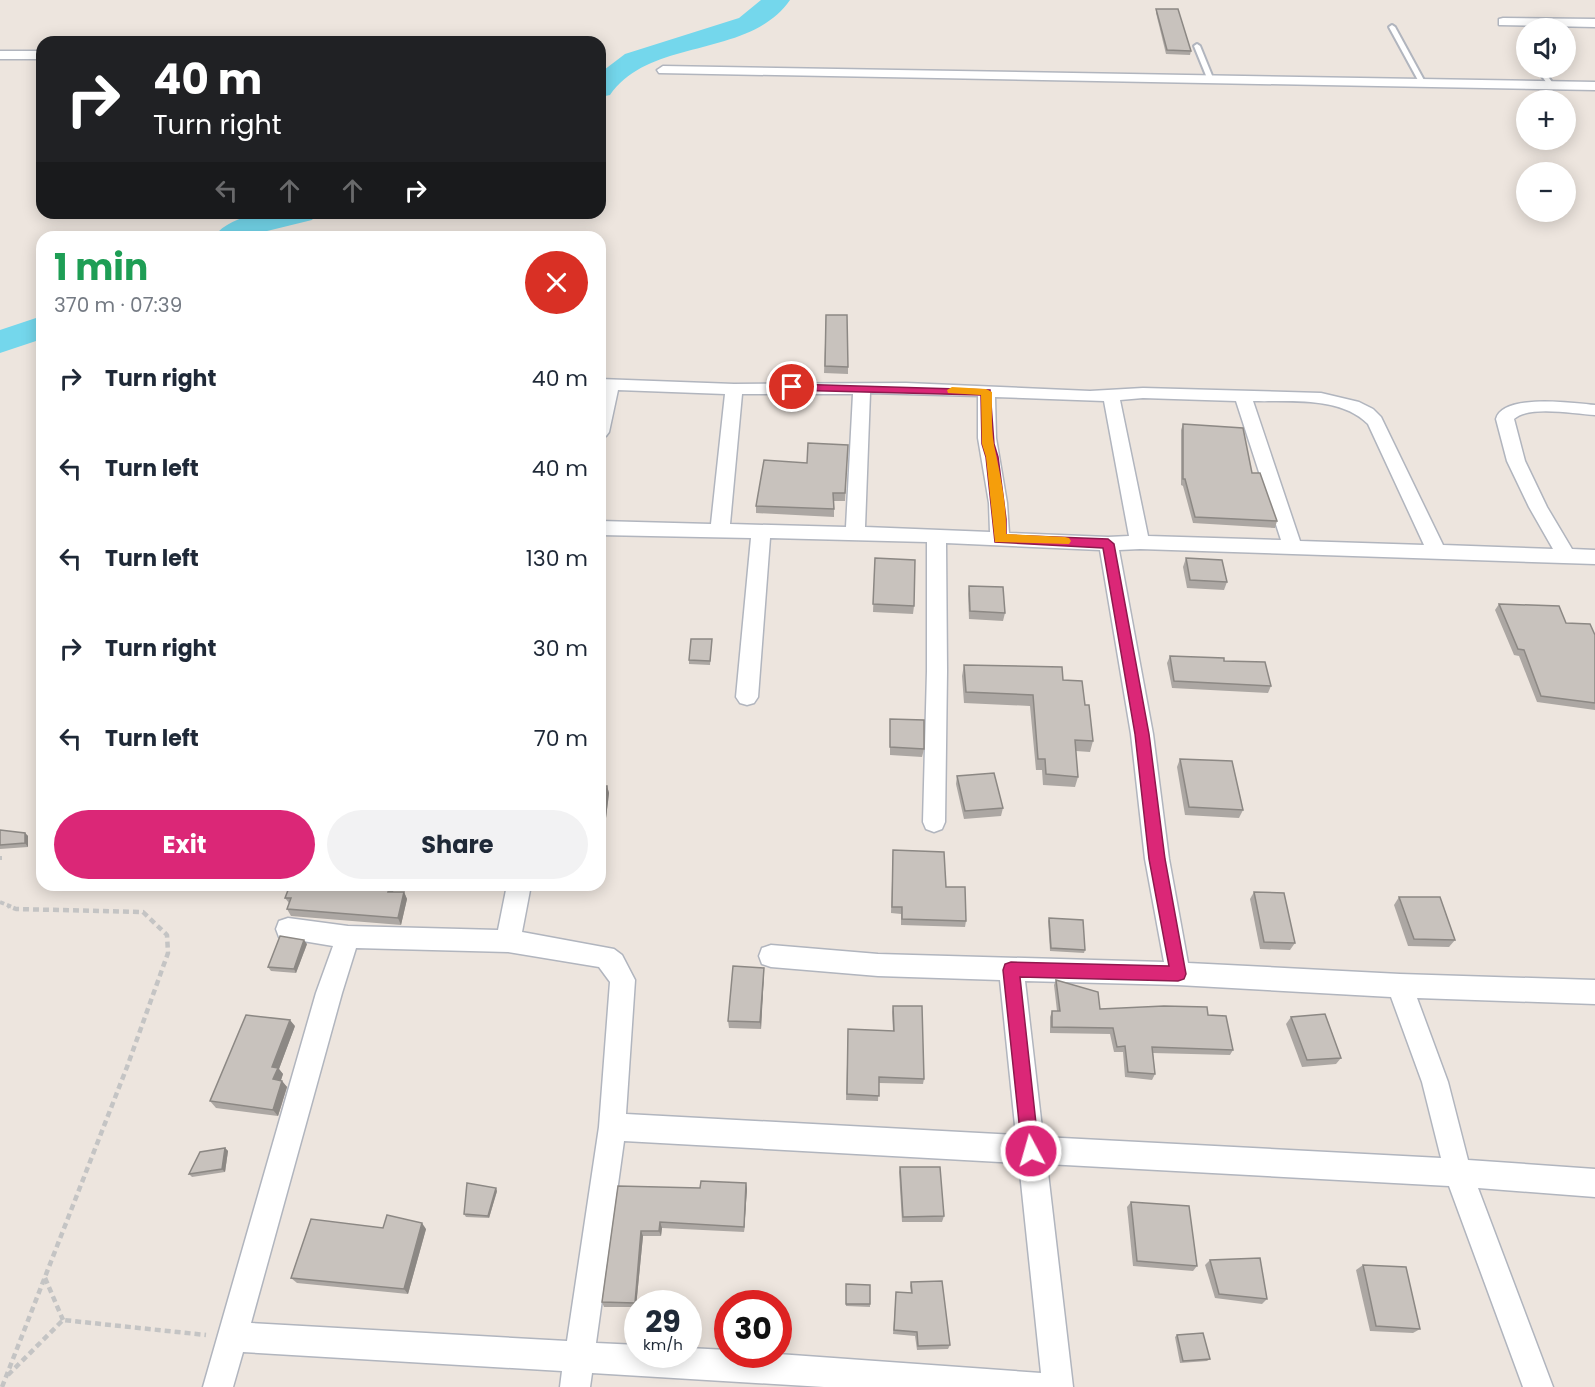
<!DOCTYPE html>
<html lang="en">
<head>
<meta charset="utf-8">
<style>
  body { margin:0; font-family:Poppins,sans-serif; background:#f2f2f3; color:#1f2937; height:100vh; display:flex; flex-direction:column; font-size:22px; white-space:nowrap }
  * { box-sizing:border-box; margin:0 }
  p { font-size:20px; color:#747a83 }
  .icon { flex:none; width:33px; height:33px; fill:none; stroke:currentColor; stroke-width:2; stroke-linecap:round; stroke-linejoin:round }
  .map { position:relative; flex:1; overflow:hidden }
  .sheet { position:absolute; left:36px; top:231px; width:570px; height:660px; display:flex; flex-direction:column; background:#fff; border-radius:18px; box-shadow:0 3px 15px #0003 }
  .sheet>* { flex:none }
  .top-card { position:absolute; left:36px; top:36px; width:570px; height:183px; border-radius:18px; box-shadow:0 3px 15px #0003; background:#202124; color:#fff; overflow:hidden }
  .tools { position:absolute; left:1516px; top:18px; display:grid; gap:12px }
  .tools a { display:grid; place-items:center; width:60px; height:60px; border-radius:50%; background:#fff; box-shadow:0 3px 15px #0003; font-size:30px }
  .speed { position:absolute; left:624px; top:1290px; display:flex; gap:12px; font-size:30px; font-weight:700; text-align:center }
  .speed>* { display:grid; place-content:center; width:78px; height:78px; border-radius:50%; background:#fff; box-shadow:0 3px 15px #0003; line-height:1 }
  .speed small { font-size:15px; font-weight:400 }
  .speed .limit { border:9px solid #d22; background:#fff; color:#111 }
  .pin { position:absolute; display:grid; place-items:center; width:51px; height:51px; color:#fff; margin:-26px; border:3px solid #fff; border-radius:50%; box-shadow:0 2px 6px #0007 }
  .me { position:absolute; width:66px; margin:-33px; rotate:354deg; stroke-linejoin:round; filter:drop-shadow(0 0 4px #0008) }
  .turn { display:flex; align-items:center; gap:21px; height:126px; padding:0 18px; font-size:27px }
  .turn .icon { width:78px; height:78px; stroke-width:2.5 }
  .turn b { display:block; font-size:42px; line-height:51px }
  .lanes { display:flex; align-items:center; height:57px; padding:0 18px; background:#0003; justify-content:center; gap:30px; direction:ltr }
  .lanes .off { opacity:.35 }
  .round { display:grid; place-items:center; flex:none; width:63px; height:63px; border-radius:32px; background:#f2f2f3 }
  .head { display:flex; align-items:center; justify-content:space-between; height:102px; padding:0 18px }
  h1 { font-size:36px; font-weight:700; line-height:45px; color:#1e9e55 }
  .action { display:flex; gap:12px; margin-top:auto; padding:12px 18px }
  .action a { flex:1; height:69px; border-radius:36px; background:#db2777; color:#fff; font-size:24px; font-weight:700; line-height:69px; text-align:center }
  .action a+a { background:#f2f2f3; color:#1f2937 }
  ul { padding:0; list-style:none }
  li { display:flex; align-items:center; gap:18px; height:90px; padding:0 18px }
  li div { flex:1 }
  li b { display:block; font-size:22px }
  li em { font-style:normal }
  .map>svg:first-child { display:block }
</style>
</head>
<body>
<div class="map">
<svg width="1595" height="1387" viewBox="0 0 1595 1387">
  <rect width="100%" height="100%" fill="#ede5de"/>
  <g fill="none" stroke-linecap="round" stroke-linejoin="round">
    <!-- river -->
    <g fill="#74d7ec" fill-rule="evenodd">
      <path d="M761,0H790C749,59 650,37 610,95L600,97V73L625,54L739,18Z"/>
      <path d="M261,213H317L312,220L263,232L254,237H214C224,222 244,217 261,213Z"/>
      <path d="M42,316V339L0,353V330Z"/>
    </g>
    <defs>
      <g id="lane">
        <path d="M1392,25L1395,27L1425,82L1424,83L1419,82L1389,27Z"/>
        <path d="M1197,44L1200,46L1213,78L1212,79L1207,78L1194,46Z"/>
        <path d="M1546,68H1552L1547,75L1554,85L1553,86H1549L1541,75Z"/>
      </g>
      <g id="street">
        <path d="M1503,18L1595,19V27L1499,25V19Z"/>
        <rect x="0" y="51" width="42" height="8"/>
        <path d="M663,66L1595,82V90L659,73L657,70Z"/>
        <path d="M600,379L734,384L906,383L1090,391L1143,388L1321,393L1359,402L1373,409L1381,417L1443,545L1553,549L1529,507L1507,461L1496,419C1502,393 1575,403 1595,405V415C1575,414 1529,405 1514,419L1525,461L1547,507L1572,549L1595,550V564L1140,549L1119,550L1153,734L1169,859L1188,963L1400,974L1595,980V1004L1417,998L1448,1082L1468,1160L1595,1169V1197L1478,1188L1553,1387H1523L1449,1186L1047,1164L1073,1387H824L592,1373L590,1387H560L562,1371L243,1352L233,1387H203L316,993L333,946L279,937L276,929L279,921L288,918L348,926L498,930L507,885H531L522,932L614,949L622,955L635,980L626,1114L1016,1135L1000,980L878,976L771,967L762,964L759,956L762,948L771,945L878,954L1164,962L1145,859L1131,734L1100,550L946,543L947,671L945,822L942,829L934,832L926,829L923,822L927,671V542L770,538L758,697L754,703L747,705L740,703L736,697L751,538L600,535V521L711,524L725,394L618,390L609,432L606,436L600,438ZM870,393L978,396V438L989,503L990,532L865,527ZM742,394H853L846,527L730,524ZM995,397L1104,401L1129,536L1108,537L1009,533L1007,503L996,438ZM1143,398L1236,401L1281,540L1148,536L1120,400ZM1253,401C1289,402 1340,396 1368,424L1424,545L1300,541ZM356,948L508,952L599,967L610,982L599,1127L567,1341L251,1323L342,993ZM1025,981L1178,985L1391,997L1422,1082L1441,1158L1043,1137ZM624,1141L1019,1163L1041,1373L778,1354H728V1350L688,1348V1354H638V1345L596,1343Z"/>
      </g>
    </defs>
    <!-- lane casing -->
    <use href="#lane" stroke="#b1b5be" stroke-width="4"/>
    <!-- street casing -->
    <use href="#street" stroke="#b1b5be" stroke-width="3"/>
    <!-- path-far1 -->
    <g stroke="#c4c4c4" stroke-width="4" stroke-dasharray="4.5 3" stroke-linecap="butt">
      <path d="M0,856V860"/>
      <path d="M0,902L12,907"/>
    </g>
    <!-- path -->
    <g stroke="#c4c4c4" stroke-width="4.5" stroke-dasharray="6 4" stroke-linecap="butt">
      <path d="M45,1278L63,1320"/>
      <path d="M8,1375L63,1320L206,1335"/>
      <path d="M2,1387L127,1067L168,953L167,935L143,912L16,909L8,906"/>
    </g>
    <!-- lane -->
    <use href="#lane" fill="#fff" fill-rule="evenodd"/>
    <!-- street -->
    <use href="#street" fill="#fff" fill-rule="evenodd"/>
  </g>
  <!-- wall -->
  <g fill="#aca7a3">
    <path d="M1156,9L1191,51L1190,55L1166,54L1156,13Z"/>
    <path d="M826,315L848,367V374L824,373Z"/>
    <path d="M1183,424L1252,473L1277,521L1275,528L1193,523L1183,486L1181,485V430Z"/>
    <path d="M848,445L845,501H834V517L756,513V506L807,463Z"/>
    <path d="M875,558L914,606L913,614L873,612Z"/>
    <path d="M1186,558L1227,582L1224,590L1187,588L1183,567Z"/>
    <path d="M969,586L1005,613L1003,621L969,619L968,594Z"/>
    <path d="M1499,604L1566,623L1595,635V710L1537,702L1519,656L1514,655L1495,610Z"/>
    <path d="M712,639L710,665L689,664V660Z"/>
    <path d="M1170,656L1271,686L1268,693L1172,688L1167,663Z"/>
    <path d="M964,665L1063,680L1085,705L1093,741L1090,752L1076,751L1078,777L1075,787L1043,785L1042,770H1036L1030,706L964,703L962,676Z"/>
    <path d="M890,719L924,749L922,757L890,755Z"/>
    <path d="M1180,759L1243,810L1239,818L1185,815L1177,767Z"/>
    <path d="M957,776L1003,808L1001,816L964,819L956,784Z"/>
    <path d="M600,786H607L609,793L606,818H600Z"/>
    <path d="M0,830L25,833L28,836V847L0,849Z"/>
    <path d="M893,850L946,887L966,921L965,927L901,925V914L891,913Z"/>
    <path d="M395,885L393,892H404L407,899L401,925L291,916L287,909L289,903L285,898Z"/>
    <path d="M1254,892L1295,943L1290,950L1260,949L1250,899Z"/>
    <path d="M1399,897L1455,940L1449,947L1408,946L1394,905Z"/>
    <path d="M1049,918L1085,950L1084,953L1050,951L1048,921Z"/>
    <path d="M307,944L296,973L271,971L268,967Z"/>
    <path d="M764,968L761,1029L729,1028L728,1021Z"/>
    <path d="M1056,980L1100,1009L1208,1015L1233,1050L1230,1055L1153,1053L1155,1074L1152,1080L1125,1077L1123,1052H1114L1110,1034L1050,1033V1017L1052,1011H1057L1054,985Z"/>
    <path d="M893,1006L924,1079L923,1084L879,1083L878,1101L846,1100L848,1029L893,1031L892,1012Z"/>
    <path d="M1291,1017L1341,1058L1336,1064L1302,1067L1286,1024Z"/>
    <path d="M295,1026L279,1069L283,1074L281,1080L287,1087L278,1116L216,1108L210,1101Z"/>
    <path d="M225,1148L228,1151L225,1172L192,1177L189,1174Z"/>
    <path d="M900,1167L944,1216L942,1222H902L899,1172Z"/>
    <path d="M746,1183L747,1189L744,1232L662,1228L661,1236H643L636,1307H604L602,1302L618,1186L700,1188Z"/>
    <path d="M497,1191L489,1218L466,1217L464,1214Z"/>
    <path d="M1131,1202L1197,1266L1193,1271L1133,1266L1127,1207Z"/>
    <path d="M383,1228L426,1229L408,1294L297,1283L291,1278Z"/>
    <path d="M1210,1260L1267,1299L1262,1304L1215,1298L1205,1265Z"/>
    <path d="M1363,1265L1420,1329L1413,1333L1370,1331L1356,1270Z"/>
    <path d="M911,1282L950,1345L948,1349L917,1350L915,1336L893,1334L896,1292L911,1293L910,1286Z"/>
    <path d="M846,1284L870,1304V1307L846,1306Z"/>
    <path d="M1177,1335L1210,1359L1207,1361L1180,1363L1175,1337Z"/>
  </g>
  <!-- shaded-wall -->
  <g fill="#8c8884">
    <path d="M607,786L609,793L606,818L605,810Z"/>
    <path d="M25,833L28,836V847L25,843Z"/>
    <path d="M390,885H395L391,899L388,892Z"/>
    <path d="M404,892L407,899L401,925L398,918Z"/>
    <path d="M304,940L307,944L296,973L294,969Z"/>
    <path d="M764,968V975L761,1029L760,1022Z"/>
    <path d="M290,1020L295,1026L279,1069L283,1074L279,1086L273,1079L272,1067Z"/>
    <path d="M282,1081L287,1087L278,1116L273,1110Z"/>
    <path d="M225,1148L228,1151L225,1172L222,1169Z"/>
    <path d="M746,1183L747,1189L744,1232V1227Z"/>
    <path d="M496,1188L497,1191L489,1218L488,1216Z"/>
    <path d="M660,1222L662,1228L661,1236L659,1231Z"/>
    <path d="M422,1223L426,1229L408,1294L404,1289Z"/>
    <path d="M641,1231L643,1236L636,1307L635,1303Z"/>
  </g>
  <!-- building -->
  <g fill="#c8c2bd" stroke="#8c8884" stroke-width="1.5">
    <path d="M1156,9H1178L1191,51L1167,50Z"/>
    <path d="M826,315H847L848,367L825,366Z"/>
    <path d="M1183,424L1243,428L1252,473H1260L1277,521L1195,517L1185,479H1183Z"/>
    <path d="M808,443L848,445L845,493H833L834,509L756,506L764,460L807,463Z"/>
    <path d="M875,558L915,560L914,606L873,604Z"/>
    <path d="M1186,558L1222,560L1227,582L1190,580Z"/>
    <path d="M969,586L1003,587L1005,613L970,611Z"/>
    <path d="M1499,604L1559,606L1566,623L1590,624L1595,635V703L1541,696L1524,650L1518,649Z"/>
    <path d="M691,639H712L710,661L689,660Z"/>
    <path d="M1170,656L1224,658V661L1265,662L1271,686L1174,681Z"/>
    <path d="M964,665L1062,667L1063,680L1082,681L1085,705H1089L1093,741L1075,740L1078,777L1046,774L1045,759H1038L1033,695L966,692Z"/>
    <path d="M890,719L924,720V749L890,747Z"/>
    <path d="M1180,759L1232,761L1243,810L1189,807Z"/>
    <path d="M994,773L1003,808L965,811L957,776Z"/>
    <path d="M600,786H607L605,810H600Z"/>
    <path d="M0,830L25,833V843L0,845Z"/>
    <path d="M893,850L944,852L946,887H965L966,921L902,919V907H892Z"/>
    <path d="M290,885H390L388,892H404L398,918L287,909L291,898H285Z"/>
    <path d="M1254,892L1284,893L1295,943L1264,942Z"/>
    <path d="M1399,897H1440L1455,940L1414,939Z"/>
    <path d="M1049,918L1083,920L1085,950L1051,948Z"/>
    <path d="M280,936L304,940L294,969L268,967Z"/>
    <path d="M733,966L764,968L760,1022L728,1021Z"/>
    <path d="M1056,980L1098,992L1100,1009L1164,1006L1207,1007L1208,1015L1226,1016L1233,1050L1152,1047L1155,1074L1128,1072L1125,1046L1117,1047L1113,1028L1052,1027V1011H1060Z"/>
    <path d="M893,1006H922L924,1079L879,1077V1096L847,1094L848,1029L894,1031Z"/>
    <path d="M1325,1014L1341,1058L1307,1060L1291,1017Z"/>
    <path d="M246,1015L290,1020L272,1067L278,1068L273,1079L282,1081L273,1110L210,1101Z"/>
    <path d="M225,1148L222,1169L189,1174L200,1152Z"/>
    <path d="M900,1167H940L944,1216L903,1217Z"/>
    <path d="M701,1181L746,1183L744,1227L660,1222L659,1231H641L635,1303L602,1302L618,1186L700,1188Z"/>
    <path d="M467,1183L496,1188L488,1216L464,1214Z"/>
    <path d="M1131,1202L1189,1206L1197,1266L1137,1261Z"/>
    <path d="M387,1215L422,1223L404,1289L291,1278L311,1219L383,1228Z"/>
    <path d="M1260,1258L1267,1299L1219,1294L1210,1260Z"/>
    <path d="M1363,1265L1406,1267L1420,1329L1376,1326Z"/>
    <path d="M942,1281L950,1345L918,1346L917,1332L894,1330L896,1292L912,1293L911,1282Z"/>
    <path d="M846,1284L870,1285V1304H846Z"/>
    <path d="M1203,1333L1210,1359L1183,1361L1177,1335Z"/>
  </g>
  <!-- route -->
  <path fill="#db2777" stroke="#8e194d" stroke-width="1.5" d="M792,384L990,390L994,444L998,457L1006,519V535L1108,539L1114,544L1149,734L1165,859L1186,974L1184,979L1178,981L1020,977L1039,1151L1037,1157L1031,1159L1024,1157L1022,1151L1003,970L1005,964L1011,962L1169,966L1149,859L1135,734L1103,548L995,542L986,457L982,444L981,395L788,390V385Z"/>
  <!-- slow -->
  <path fill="#f59e0b" d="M952,387L986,389L992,392C992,409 991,428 994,445C1000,474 1007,504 1006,534L1065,537L1069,538L1071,541L1069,544L995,542L986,457L982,444L981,395L948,393L947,390Z"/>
</svg>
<div class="tools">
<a><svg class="icon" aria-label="sound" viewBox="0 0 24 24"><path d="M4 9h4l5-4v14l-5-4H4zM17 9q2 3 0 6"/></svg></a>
<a>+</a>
<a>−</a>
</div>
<div class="speed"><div>29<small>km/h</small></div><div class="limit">30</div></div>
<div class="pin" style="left:792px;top:387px;background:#d93025"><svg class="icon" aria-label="arrive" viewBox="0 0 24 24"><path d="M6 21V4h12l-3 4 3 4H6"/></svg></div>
<svg class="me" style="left:1031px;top:1151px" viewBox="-20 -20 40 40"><circle r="17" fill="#db2777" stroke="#fff" stroke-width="3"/><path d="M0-11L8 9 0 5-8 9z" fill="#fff"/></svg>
<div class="top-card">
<div class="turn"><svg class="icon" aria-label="right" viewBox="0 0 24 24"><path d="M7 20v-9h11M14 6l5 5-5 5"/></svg><div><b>40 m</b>Turn right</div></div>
<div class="lanes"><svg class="icon off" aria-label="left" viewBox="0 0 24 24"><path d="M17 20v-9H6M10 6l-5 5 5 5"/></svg><svg class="icon off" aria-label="ahead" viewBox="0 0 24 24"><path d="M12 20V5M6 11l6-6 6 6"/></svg><svg class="icon off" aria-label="ahead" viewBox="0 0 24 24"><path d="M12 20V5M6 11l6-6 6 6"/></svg><svg class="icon" aria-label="right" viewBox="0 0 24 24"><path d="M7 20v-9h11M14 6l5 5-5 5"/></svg></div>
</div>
<section class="sheet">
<div class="head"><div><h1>1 min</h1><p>370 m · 07:39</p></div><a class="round" style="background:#d93025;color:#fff"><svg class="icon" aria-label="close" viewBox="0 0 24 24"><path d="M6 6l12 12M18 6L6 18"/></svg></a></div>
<ul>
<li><svg class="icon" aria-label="right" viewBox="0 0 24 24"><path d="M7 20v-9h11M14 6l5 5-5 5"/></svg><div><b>Turn right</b></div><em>40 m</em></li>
<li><svg class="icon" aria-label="left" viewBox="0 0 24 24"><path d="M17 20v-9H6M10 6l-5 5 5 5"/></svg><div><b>Turn left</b></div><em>40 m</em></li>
<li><svg class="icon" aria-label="left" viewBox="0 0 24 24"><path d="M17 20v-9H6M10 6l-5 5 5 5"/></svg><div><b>Turn left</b></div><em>130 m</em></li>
<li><svg class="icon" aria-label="right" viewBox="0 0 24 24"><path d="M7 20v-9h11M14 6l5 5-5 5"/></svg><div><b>Turn right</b></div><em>30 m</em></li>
<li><svg class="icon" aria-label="left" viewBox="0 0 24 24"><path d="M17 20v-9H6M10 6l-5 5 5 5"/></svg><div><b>Turn left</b></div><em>70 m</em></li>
</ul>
<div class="action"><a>Exit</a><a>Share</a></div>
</section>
</div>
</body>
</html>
